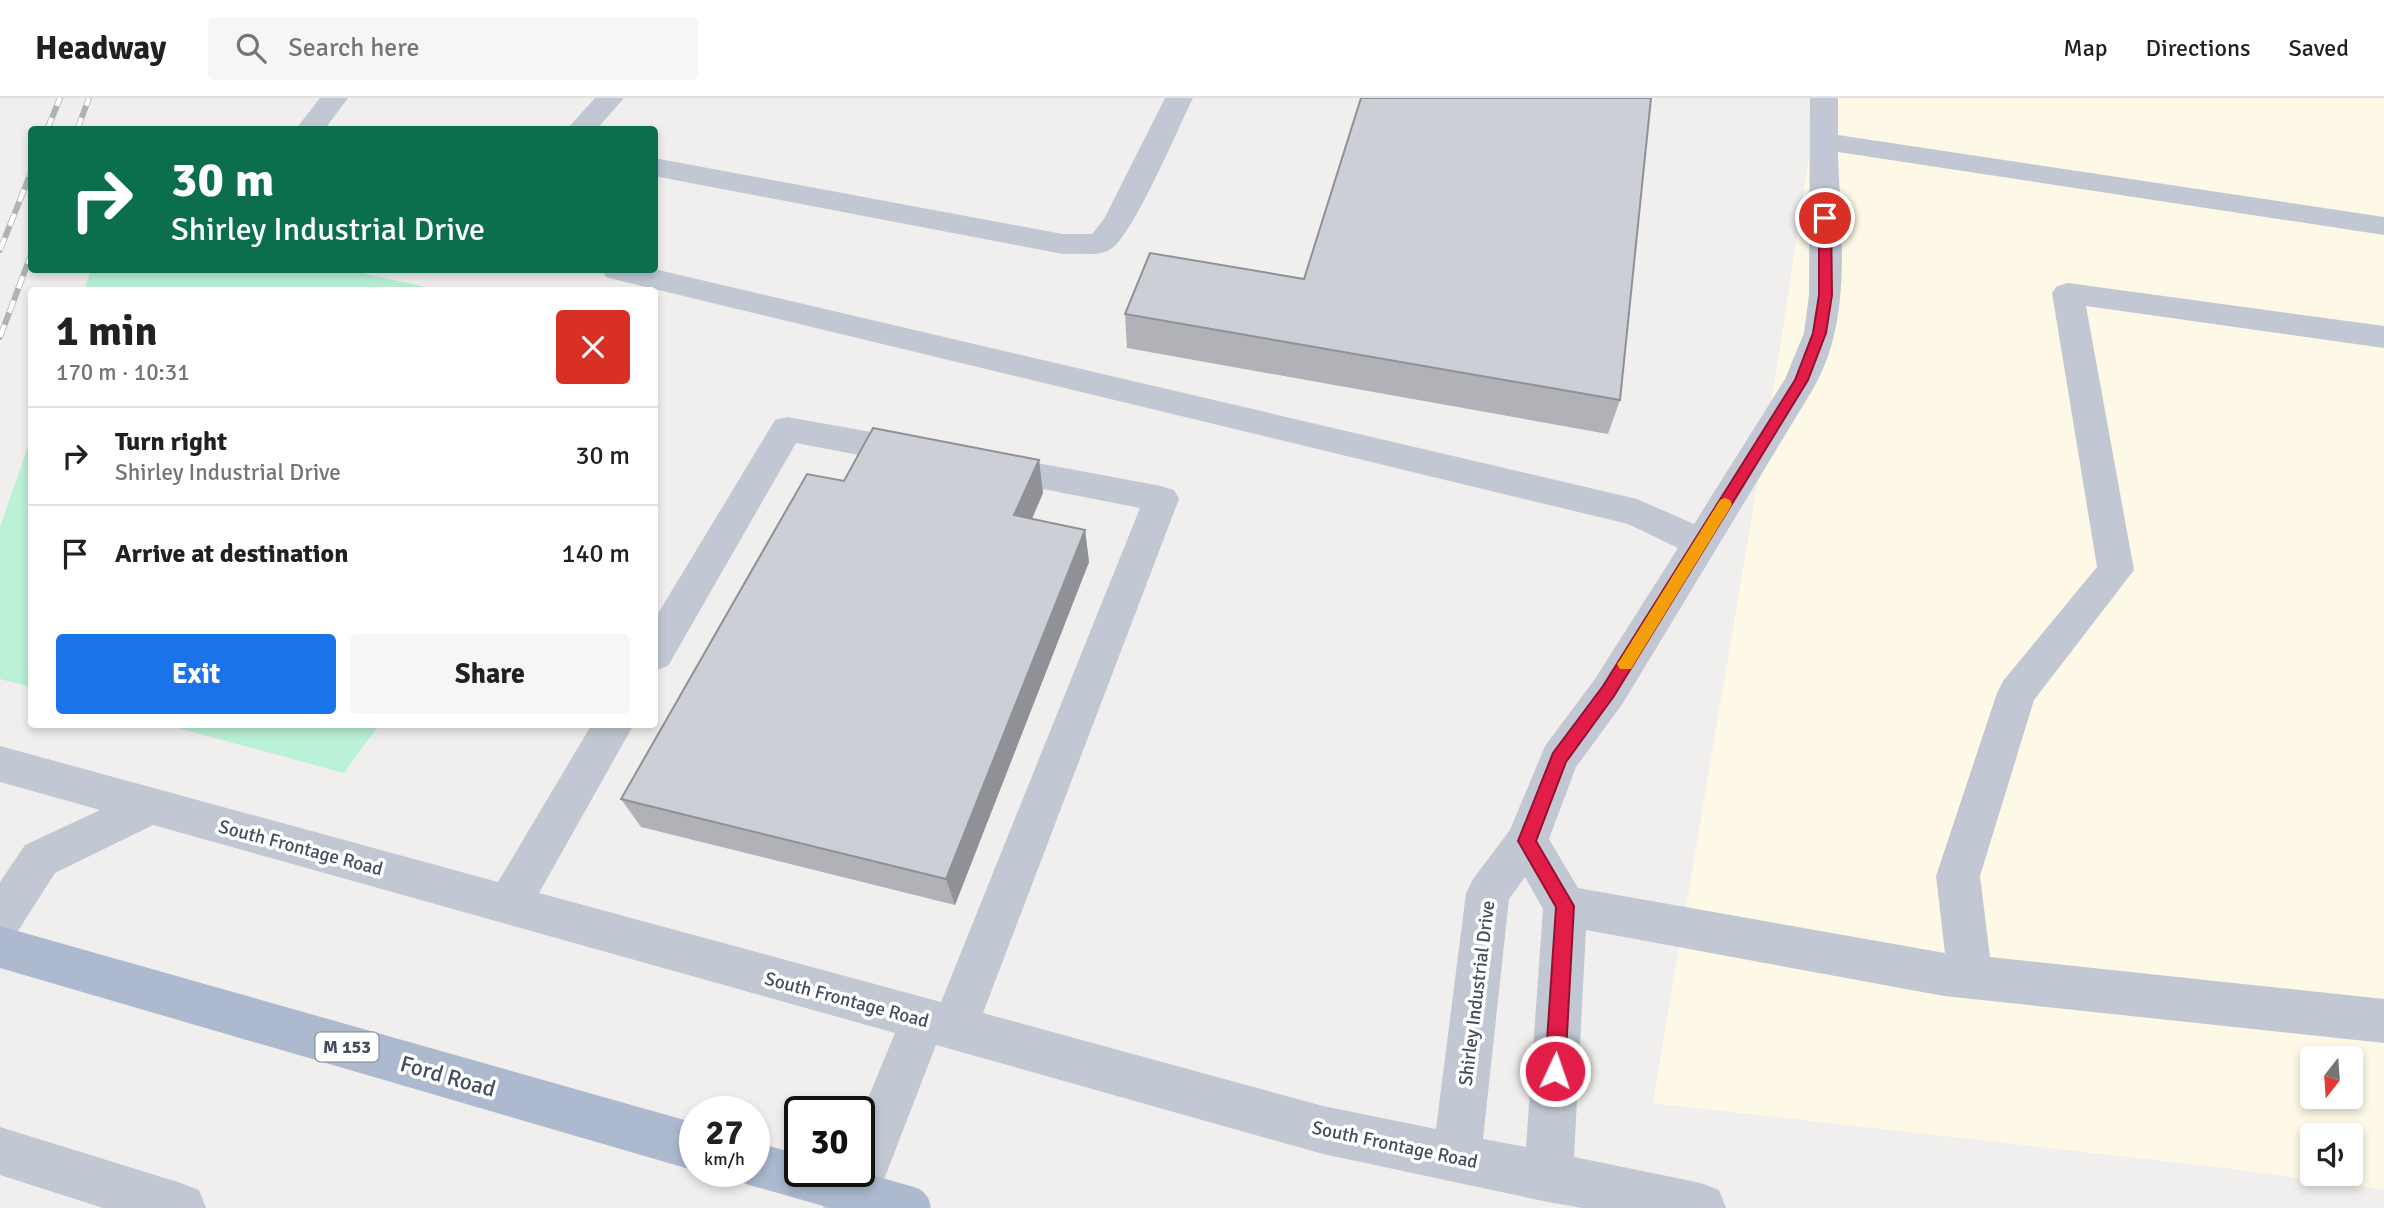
<!DOCTYPE html>
<html lang="en">
<head>
<meta charset="utf-8">
<style>
  body { margin:0; font-family:Signika,sans-serif; background:#f6f6f6; color:#202124; height:100vh; display:flex; flex-direction:column; font-size:26px; white-space:nowrap }
  * { box-sizing:border-box; margin:0 }
  p { font-size:23px; color:#757577 }
  .icon { flex:none; width:38px; height:38px; fill:none; stroke:currentColor; stroke-width:2; stroke-linecap:round; stroke-linejoin:round }
  .map { position:relative; flex:1; overflow:hidden }
  .side { position:absolute; left:28px; top:189px; width:630px; height:441px; display:flex; flex-direction:column; background:#fff; border-radius:7px; box-shadow:0 4px 10px #0003 }
  .side>* { flex:none }
  .guide { position:absolute; left:28px; top:28px; width:630px; height:147px; border-radius:7px; box-shadow:0 4px 10px #0003; background:#0b6e4f; color:#fff; overflow:hidden }
  .needle { width:46px; rotate:197deg }
  .fabs { position:absolute; left:2300px; top:948px; display:grid; gap:14px }
  .fabs a { display:grid; place-items:center; width:63px; height:63px; border-radius:7px; background:#fff; box-shadow:0 4px 10px #0003; font-size:35px }
  .speed { position:absolute; left:679px; top:998px; display:flex; gap:14px; font-size:35px; font-weight:700; text-align:center }
  .speed>* { display:grid; place-content:center; width:91px; height:91px; border-radius:50%; background:#fff; box-shadow:0 4px 10px #0003; line-height:1 }
  .speed small { font-size:18px; font-weight:400 }
  .speed .limit { border:4px solid #111; border-radius:10px; background:#fff; color:#111 }
  .pin { position:absolute; display:grid; place-items:center; width:60px; height:60px; color:#fff; margin:-30px; border:4px solid #fff; border-radius:50%; box-shadow:0 2px 7px #0007 }
  .me { position:absolute; width:77px; margin:-38px; rotate:3deg; stroke-linejoin:round; filter:drop-shadow(0 0 5px #0008) }
  .turn { display:flex; align-items:center; gap:24px; height:147px; padding:0 28px; font-size:32px }
  .turn .icon { width:91px; height:91px; stroke-width:2.5 }
  .turn b { display:block; font-size:49px; line-height:60px }
  .round { display:grid; place-items:center; flex:none; width:74px; height:74px; border-radius:7px; background:#f6f6f6 }
  .overview { display:flex; align-items:center; justify-content:space-between; height:119px; padding:0 28px }
  h1 { font-size:42px; font-weight:800; line-height:52px }
  .cta { display:flex; gap:14px; margin-top:auto; padding:14px 28px }
  .cta a { flex:1; height:80px; border-radius:7px; background:#1a73e8; color:#fff; font-size:28px; font-weight:800; line-height:80px; text-align:center }
  .cta a+a { background:#f6f6f6; color:#202124 }
  ul { padding:0; list-style:none }
  li { display:flex; align-items:center; gap:21px; height:98px; padding:0 28px; border-top:2px solid #e0e0e0 }
  li div { flex:1 }
  li b { display:block; font-size:26px }
  li em { font-style:normal }
  header { display:flex; align-items:center; gap:42px; box-sizing:border-box; height:98px; padding:0 35px; background:#fff; border-bottom:2px solid #e0e0e0 }
  header strong { font-size:33px }
  nav { display:flex; gap:38px; margin-inline-start:auto; font-size:24px }
  .search { width:490px; height:63px; background:#f6f6f6; display:flex; align-items:center; gap:18px; box-sizing:border-box; padding:0 24px; border-radius:7px; color:#757577; font-size:26px }
  .map>svg:first-child { display:block }
</style>
</head>
<body>
<header>
<strong>Headway</strong>
<div class="search"><svg class="icon" aria-label="search" viewBox="0 0 24 24"><circle cx="10" cy="10" r="6"/><path d="M15 15l6 6"/></svg>Search here</div>
<nav><a>Map</a><a>Directions</a><a>Saved</a></nav>
</header>
<div class="map">
<svg width="2384" height="1110" viewBox="0 0 2384 1110">
  <rect width="100%" height="100%" fill="#f1efee"/>
  <!-- commercial -->
  <path fill="#fdf9e6" fill-rule="evenodd" d="M1818,0H2384V1092L2225,1070L1653,1005L1779,257ZM2312,961H2350V999H2312ZM2312,1038H2350V1076H2312Z"/>
  <!-- green -->
  <g fill="#baf1d7">
    <path d="M91,172H348L440,192H84Z"/>
    <path d="M31,340V589L0,581V429Z"/>
    <path d="M167,627H379L344,675Z"/>
  </g>
  <g fill="none" stroke-linecap="round" stroke-linejoin="round">
    <!-- minor -->
    <g fill="#c1c8d4" fill-rule="evenodd">
      <path d="M320,0H348L324,32H295Z"/>
      <path d="M595,0H624L596,32H566Z"/>
      <path d="M1165,0H1193C1178,30 1134,136 1111,151C1100,159 1076,155 1063,156L654,78V60L1063,136H1092L1104,121Z"/>
      <path d="M1810,0H1838V37L2384,119V137L1838,54C1840,132 1854,221 1813,291L1623,605L1576,669L1549,741L1578,790L1945,855L1936,778L1997,595L2003,583L2097,469L2052,195L2057,188L2068,185L2384,228V250L2086,208L2134,472L2034,602L1980,778L1990,859L2384,901V945L1944,898L1586,832L1574,1059L1701,1085L1719,1092L1726,1110H1582L1548,1104L1323,1056L936,947L873,1110H823L838,1073H859V1022L895,935L153,727L55,775L16,836L0,842V784L25,747L100,712L0,684V648L498,784L592,626H634L539,795L941,904L1140,410L977,378L972,369L977,360L989,356L1161,388L1174,392L1179,401L983,915L1323,1008L1436,1031L1466,795L1473,781L1510,732L1545,648L1595,581L1678,450L1628,426L617,182L606,179L602,172L654,171L1637,401L1694,426L1785,281L1804,235L1809,197ZM1525,779L1543,811L1526,1049L1483,1041L1509,801Z"/>
      <path d="M787,319L916,342L928,346L933,355L928,364L916,368L796,345L668,568L654,573V522L775,322Z"/>
      <path d="M0,1029L181,1085L199,1092L206,1110H103L0,1077Z"/>
    </g>
    <!-- major -->
    <path fill="#acb9cf" fill-rule="evenodd" d="M0,828L695,1025L696,1073L0,870Z"/>
    <defs>
      <g id="rail">
        <path d="M47,32L60,0"/>
        <path d="M77,32L89,0"/>
        <path d="M0,152L32,72"/>
        <path d="M0,239L32,154"/>
      </g>
    </defs>
    <!-- rail casing -->
    <use href="#rail" stroke="#b0b2b9" stroke-width="6"/>
    <!-- rail -->
    <use href="#rail" stroke="#fff" stroke-width="4.5" stroke-dasharray="13" stroke-linecap="butt"/>
    <!-- major-bridge -->
    <path stroke="#acb9cf" stroke-width="43" d="M754,1066L909,1110"/>
  </g>
  <!-- wall -->
  <g fill="#b0b2b8">
    <path d="M1125,216L1620,302L1608,336L1127,250Z"/>
    <path d="M1039,362L1043,395L1032,421L1085,432L1089,464L955,807L641,729L621,701Z"/>
  </g>
  <!-- shaded-wall -->
  <g fill="#909196">
    <path d="M1039,362L1043,395L1019,450L1014,417Z"/>
    <path d="M1085,432L1089,464L955,807L946,781Z"/>
  </g>
  <!-- building -->
  <g fill="#cdcfd6" stroke="#909196" stroke-width="2">
    <path d="M1361,0H1651L1620,302L1125,216L1150,155L1304,181Z"/>
    <path d="M873,330L1039,362L1014,417L1085,432L946,781L621,701L807,376L844,383Z"/>
  </g>
  <!-- route -->
  <path fill="#e11d48" stroke="#92132f" stroke-width="2" d="M1825,116L1831,120L1832,197L1826,235L1808,282L1614,598L1566,664L1536,743L1574,808L1565,973L1562,980L1555,983L1548,980L1545,973L1556,809L1518,743L1553,655L1603,588L1795,282L1813,235L1819,197V120Z"/>
  <!-- slow -->
  <path fill="#f59e0b" d="M1725,400L1730,402L1732,406L1730,410L1631,571H1620L1617,566L1620,562L1720,402Z"/>
  <g text-anchor="middle" stroke-width="7" stroke-linejoin="round" paint-order="stroke">
    <!-- shield labels -->
    <rect fill="#fff" stroke="#7d838e" stroke-width="2" x="315.5" y="934.5" width="63" height="29" rx="5"/>
    <g font-size="18" font-weight="bold" fill="#454e5d">
      <text x="347" y="955">M 153</text>
    </g>
    <!-- street labels -->
    <g font-size="19" fill="#454e5d" stroke="#fff">
      <text transform="translate(301 749) rotate(15)" y="7">South Frontage Road</text>
      <text transform="translate(1476 895) rotate(-83)" y="7">Shirley Industrial Drive</text>
      <text transform="translate(847 901) rotate(15)" y="7">South Frontage Road</text>
      <text transform="translate(1395 1046) rotate(12)" y="7">South Frontage Road</text>
    </g>
    <!-- near-street labels -->
    <g font-size="23" fill="#454e5d" stroke="#fff">
      <text transform="translate(448 978) rotate(16)" y="8">Ford Road</text>
    </g>
  </g>
</svg>
<div class="fabs">
<a><svg class="needle" viewBox="-14 -14 28 28"><path d="M0-13l5 13h-10z" fill="#e53935"/><path d="M0 13l5-13h-10z" fill="#757577"/></svg></a>
<a><svg class="icon" aria-label="sound" viewBox="0 0 24 24"><path d="M4 9h4l5-4v14l-5-4H4zM17 9q2 3 0 6"/></svg></a>
</div>
<div class="speed"><div>27<small>km/h</small></div><div class="limit">30</div></div>
<div class="pin" style="left:1825px;top:120px;background:#d93025"><svg class="icon" aria-label="arrive" viewBox="0 0 24 24"><path d="M6 21V4h12l-3 4 3 4H6"/></svg></div>
<svg class="me" style="left:1555px;top:973px" viewBox="-20 -20 40 40"><circle r="17" fill="#e11d48" stroke="#fff" stroke-width="3"/><path d="M0-11L8 9 0 5-8 9z" fill="#fff"/></svg>
<div class="guide">
<div class="turn"><svg class="icon" aria-label="right" viewBox="0 0 24 24"><path d="M7 20v-9h11M14 6l5 5-5 5"/></svg><div><b>30 m</b>Shirley Industrial Drive</div></div>
</div>
<section class="side">
<div class="overview"><div><h1>1 min</h1><p>170 m · 10:31</p></div><a class="round" style="background:#d93025;color:#fff"><svg class="icon" aria-label="close" viewBox="0 0 24 24"><path d="M6 6l12 12M18 6L6 18"/></svg></a></div>
<ul>
<li><svg class="icon" aria-label="right" viewBox="0 0 24 24"><path d="M7 20v-9h11M14 6l5 5-5 5"/></svg><div><b>Turn right</b><p>Shirley Industrial Drive</p></div><em>30 m</em></li>
<li><svg class="icon" aria-label="arrive" viewBox="0 0 24 24"><path d="M6 21V4h12l-3 4 3 4H6"/></svg><div><b>Arrive at destination</b></div><em>140 m</em></li>
</ul>
<div class="cta"><a>Exit</a><a>Share</a></div>
</section>
</div>
</body>
</html>
